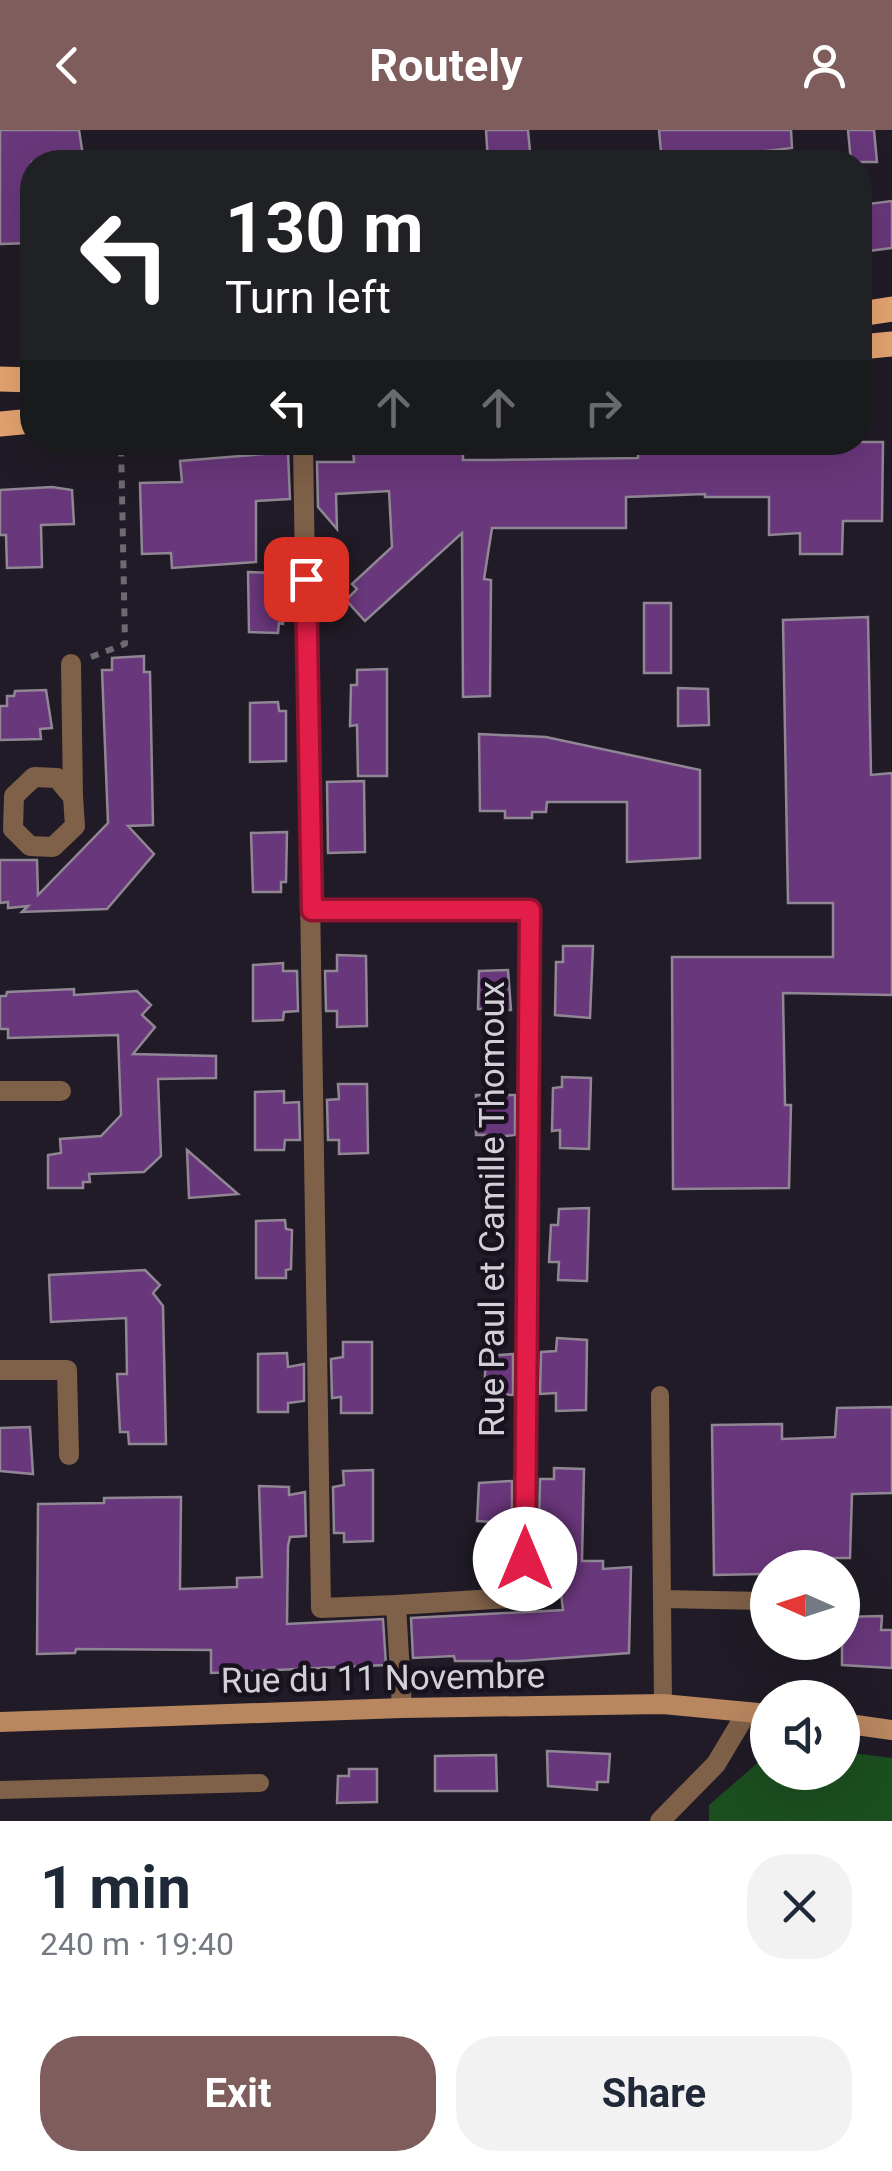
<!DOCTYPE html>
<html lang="en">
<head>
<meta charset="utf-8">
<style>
  body { margin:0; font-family:Roboto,sans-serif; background:#f2f2f3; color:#1f2937; height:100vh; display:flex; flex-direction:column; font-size:38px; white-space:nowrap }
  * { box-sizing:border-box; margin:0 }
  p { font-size:32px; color:#747a83 }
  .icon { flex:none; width:55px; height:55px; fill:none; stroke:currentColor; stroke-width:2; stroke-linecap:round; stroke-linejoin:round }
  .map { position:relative; height:1691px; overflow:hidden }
  .details { display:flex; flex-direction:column; background:#fff; flex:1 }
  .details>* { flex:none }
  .top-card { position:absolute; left:20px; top:20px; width:852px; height:305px; border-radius:40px; box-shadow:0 10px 40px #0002; background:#202124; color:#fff; overflow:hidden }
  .needle { width:65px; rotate:273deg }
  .controls { position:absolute; left:750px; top:1420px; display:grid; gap:20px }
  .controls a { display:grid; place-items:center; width:110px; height:110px; border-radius:50%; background:#fff; box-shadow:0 10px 40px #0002; font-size:50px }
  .pin { position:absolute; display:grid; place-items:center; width:85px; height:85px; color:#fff; margin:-42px; border-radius:20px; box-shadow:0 5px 15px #0006 }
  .me { position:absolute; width:110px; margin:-55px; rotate:0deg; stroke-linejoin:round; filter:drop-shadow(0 0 8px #0008) }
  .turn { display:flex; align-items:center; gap:35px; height:210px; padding:0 40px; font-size:45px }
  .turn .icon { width:130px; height:130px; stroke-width:2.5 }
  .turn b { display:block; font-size:70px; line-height:85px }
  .lanes { display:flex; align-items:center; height:95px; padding:0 40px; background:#0003; justify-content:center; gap:50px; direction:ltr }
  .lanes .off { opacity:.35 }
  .round { display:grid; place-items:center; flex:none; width:105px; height:105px; border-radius:40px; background:#f2f2f3 }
  .overview { display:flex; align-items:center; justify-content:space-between; height:170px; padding:0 40px }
  h1 { font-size:60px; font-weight:700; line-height:75px }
  .cta { display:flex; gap:20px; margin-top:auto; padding:20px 40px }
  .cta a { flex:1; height:115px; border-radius:40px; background:#7f5d5d; color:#fff; font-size:40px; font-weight:700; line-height:115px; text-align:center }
  .cta a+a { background:#f2f2f3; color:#1f2937 }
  header { display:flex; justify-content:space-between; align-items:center; height:130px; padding:0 40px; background:#7f5d5d; color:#fff; font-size:45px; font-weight:700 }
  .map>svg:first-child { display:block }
</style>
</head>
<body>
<header><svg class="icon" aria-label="back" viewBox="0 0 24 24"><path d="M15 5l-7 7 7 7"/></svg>Routely<svg class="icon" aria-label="person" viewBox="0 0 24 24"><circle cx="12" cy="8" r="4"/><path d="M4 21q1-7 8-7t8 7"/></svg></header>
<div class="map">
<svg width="892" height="1691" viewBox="0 0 892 1691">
  <rect width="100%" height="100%" fill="#201b26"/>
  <!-- green -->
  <path fill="#1b4f1f" d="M843,1622L892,1628V1691H709V1675L761,1630L767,1627L768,1642H842Z"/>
  <!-- building -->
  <g fill="#69377b" stroke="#908694" stroke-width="2.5">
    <path d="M0,0H79L84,32H32V113L0,114Z"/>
    <path d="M486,0H528L531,32H488Z"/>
    <path d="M659,0H791L792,18L706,28L707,30L662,32Z"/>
    <path d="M848,0H874L877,32H851Z"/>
    <path d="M892,71V118L860,122V75Z"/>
    <path d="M415,312H463V330H490L638,328V312H675V321L794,318V312H883L882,391H843L842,424H800V403L769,405V367H705V364L626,367V398H492L484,449L491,450L490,566L463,567L462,403L365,491L346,470L357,459L352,454L392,417L389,361L336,364L337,399L318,377L317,332H354L353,318Z"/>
    <path d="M288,322L290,369L256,371V432L172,438L171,423L142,424L140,353L182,352L180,331Z"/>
    <path d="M52,357L72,360L74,394L41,395L42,437L7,438L6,405H0V360Z"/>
    <path d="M248,442L278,443V454L285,453L283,494L279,493L278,503L249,502Z"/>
    <rect x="644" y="473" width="27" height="70"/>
    <path d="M868,487L871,645L892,643V865L783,863L785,975H791L789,1058L673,1059L672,827H833V773H788L783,490Z"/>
    <path d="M144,526V542H150L153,695L128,696L154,724L107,779L22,782L28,776L8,778V772L0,773V730H37L38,765L108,693L102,540H112V528Z"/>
    <path d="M387,539V646H358L357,595L350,596L351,555H357V540Z"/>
    <path d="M678,558L708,559L709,595L678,596Z"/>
    <path d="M46,560L52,598L40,599L41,609L0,610V576H7V566H14L15,561Z"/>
    <path d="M278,572L279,581H286V631L250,632V573Z"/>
    <path d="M479,604L546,607L700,640V728L627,732V672H547L546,682H532V688H505V681H480Z"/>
    <path d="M364,651L365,722L328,723L327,652Z"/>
    <path d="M287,702L286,752H281V762H253L251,703Z"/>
    <path d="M563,816H593L590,888L555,885L556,832H563Z"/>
    <path d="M337,825L366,826L367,896L337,897V881H326L325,841H337Z"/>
    <path d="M283,833V841H297L298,881L284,882L283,890L253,891V835Z"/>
    <path d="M508,840L511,880L478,879L479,841Z"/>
    <path d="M74,859V865L137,861L151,875L142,885L155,897L133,924L216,926V948L158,949L161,1026L144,1042L89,1044L90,1052H83V1058H48V1025L61,1023L60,1009L101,1006L121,985L118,905L8,908V899H0V866H6L7,862Z"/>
    <path d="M562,947L591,948L589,1019L560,1018V1000L552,1001L553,958L562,957Z"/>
    <path d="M338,954H367L368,1023L339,1024V1010H328L327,970L339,969Z"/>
    <path d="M284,961V973L299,972L300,1010H285L284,1020H255V962Z"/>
    <path d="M476,965H515V1005L490,1008L489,1005H476Z"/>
    <path d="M187,1020L238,1064L189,1068Z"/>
    <path d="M589,1078L587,1151L558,1150L559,1132H549L551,1095H558L559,1079Z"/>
    <path d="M285,1090L286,1099L292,1100L291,1139L286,1140V1148H256V1091Z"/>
    <path d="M145,1140L160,1155L153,1163L163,1176L166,1314H129L128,1302H120L117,1244H127L126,1188L51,1192L49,1145Z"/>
    <path d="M557,1208L587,1210L586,1280L556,1281V1263L540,1264L541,1222L556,1221Z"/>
    <path d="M343,1212H372V1283H341V1267L332,1268L331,1229L343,1227Z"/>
    <path d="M287,1223L288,1237L304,1234V1271L288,1273V1282H258V1224Z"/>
    <path d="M513,1224V1265L484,1263L486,1226Z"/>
    <path d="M892,1277V1363L852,1364L850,1428H785L786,1438H768V1444L714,1445L712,1295L782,1294V1309L835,1307L837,1278Z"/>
    <path d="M30,1297L33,1344L0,1341V1298Z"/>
    <path d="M554,1338L584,1339L582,1431H603V1439L631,1437L629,1523L521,1531H455L454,1526L413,1528L411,1488L563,1480L553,1396L539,1395L540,1349H554Z"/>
    <path d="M373,1340V1411L344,1412V1403H334L333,1357L344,1355L343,1341Z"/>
    <path d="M512,1351V1393L477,1391L479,1353Z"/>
    <path d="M259,1356L289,1357V1365L305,1362L306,1406L290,1407L288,1416L287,1494L383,1489L386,1535L211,1543V1520L76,1519L75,1523L37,1524L38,1374L104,1373V1368L181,1367L180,1459L237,1457V1448L262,1447Z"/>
    <path d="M882,1486L881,1500H892V1538L842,1535V1487Z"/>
    <path d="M547,1621L610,1624L608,1652H597V1660L548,1656Z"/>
    <path d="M496,1625L497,1661H435V1626Z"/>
    <path d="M349,1639H377V1672L337,1673L338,1646H349Z"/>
  </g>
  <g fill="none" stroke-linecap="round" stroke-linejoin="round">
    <!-- path -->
    <path stroke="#6e6a73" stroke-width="6" stroke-dasharray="8 8" stroke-linecap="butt" d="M91,527L125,514L121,312"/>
    <!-- lane -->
    <g stroke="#7f6048" stroke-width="18">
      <path d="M660,1265L663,1574"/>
      <path d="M662,1469L766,1471"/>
      <path d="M0,1660L260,1653"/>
    </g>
    <!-- street -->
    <g stroke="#7f6048" stroke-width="20">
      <path d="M303,312L321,1478L396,1475L402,1578"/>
      <path d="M71,534L73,667"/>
      <path d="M34,647L57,648L73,667L75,696L53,717L30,716L13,699L14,666Z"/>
      <path d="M312,781L530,780L525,1467L396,1475"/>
      <path d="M0,961H61"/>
      <path d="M0,1240H67L69,1325"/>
      <path d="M660,1691L716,1634L747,1582"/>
    </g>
    <!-- secondary -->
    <g stroke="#b8865f" stroke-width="20">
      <path d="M0,1592L402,1578L663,1574L768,1584"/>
      <path d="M842,1593L892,1600"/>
    </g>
    <!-- primary -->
    <g stroke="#e3a370" stroke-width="25">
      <path d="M860,184L892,179"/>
      <path d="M860,217L892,214"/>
      <path d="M0,249L32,250"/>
      <path d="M0,294L32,291"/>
    </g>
  </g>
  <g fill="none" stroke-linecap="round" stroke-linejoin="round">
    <defs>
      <path id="route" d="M306,449L312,780H530L525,1429"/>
    </defs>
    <!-- route casing -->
    <use href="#route" stroke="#92132f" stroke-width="25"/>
    <!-- route -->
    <use href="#route" stroke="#e11d48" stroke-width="18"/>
  </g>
  <g text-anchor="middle" stroke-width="9" stroke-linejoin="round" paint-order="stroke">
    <!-- street labels -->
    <g font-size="35" fill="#d3cfd7" stroke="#17121d">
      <text transform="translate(492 1079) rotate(-90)" y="12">Rue Paul et Camille Thomoux</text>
      <text transform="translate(383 1548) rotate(-1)" y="12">Rue du 11 Novembre</text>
    </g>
  </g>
</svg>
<div class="controls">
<a><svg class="needle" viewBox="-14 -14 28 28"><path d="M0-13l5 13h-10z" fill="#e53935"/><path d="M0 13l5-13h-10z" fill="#747a83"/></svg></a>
<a><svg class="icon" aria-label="sound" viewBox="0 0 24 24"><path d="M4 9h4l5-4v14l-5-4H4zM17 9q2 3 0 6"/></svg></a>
</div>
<div class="pin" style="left:306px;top:449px;background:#d93025"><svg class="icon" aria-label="arrive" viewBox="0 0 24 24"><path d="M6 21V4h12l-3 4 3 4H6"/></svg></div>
<svg class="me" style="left:525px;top:1429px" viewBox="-20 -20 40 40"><circle r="19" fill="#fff"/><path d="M0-13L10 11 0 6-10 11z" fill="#e11d48"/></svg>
<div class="top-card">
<div class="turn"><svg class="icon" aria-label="left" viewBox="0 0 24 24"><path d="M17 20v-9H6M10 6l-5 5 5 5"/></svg><div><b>130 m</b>Turn left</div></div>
<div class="lanes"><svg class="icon" aria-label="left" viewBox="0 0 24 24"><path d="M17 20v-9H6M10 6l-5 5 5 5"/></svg><svg class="icon off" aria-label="ahead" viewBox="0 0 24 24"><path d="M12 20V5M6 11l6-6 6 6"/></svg><svg class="icon off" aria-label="ahead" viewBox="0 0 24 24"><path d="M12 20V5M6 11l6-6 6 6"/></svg><svg class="icon off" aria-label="right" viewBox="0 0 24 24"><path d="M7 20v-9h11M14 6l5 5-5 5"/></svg></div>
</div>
</div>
<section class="details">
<div class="overview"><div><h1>1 min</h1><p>240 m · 19:40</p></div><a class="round"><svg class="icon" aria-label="close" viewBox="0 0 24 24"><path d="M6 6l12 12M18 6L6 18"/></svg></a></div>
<div class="cta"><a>Exit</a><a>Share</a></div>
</section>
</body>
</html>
